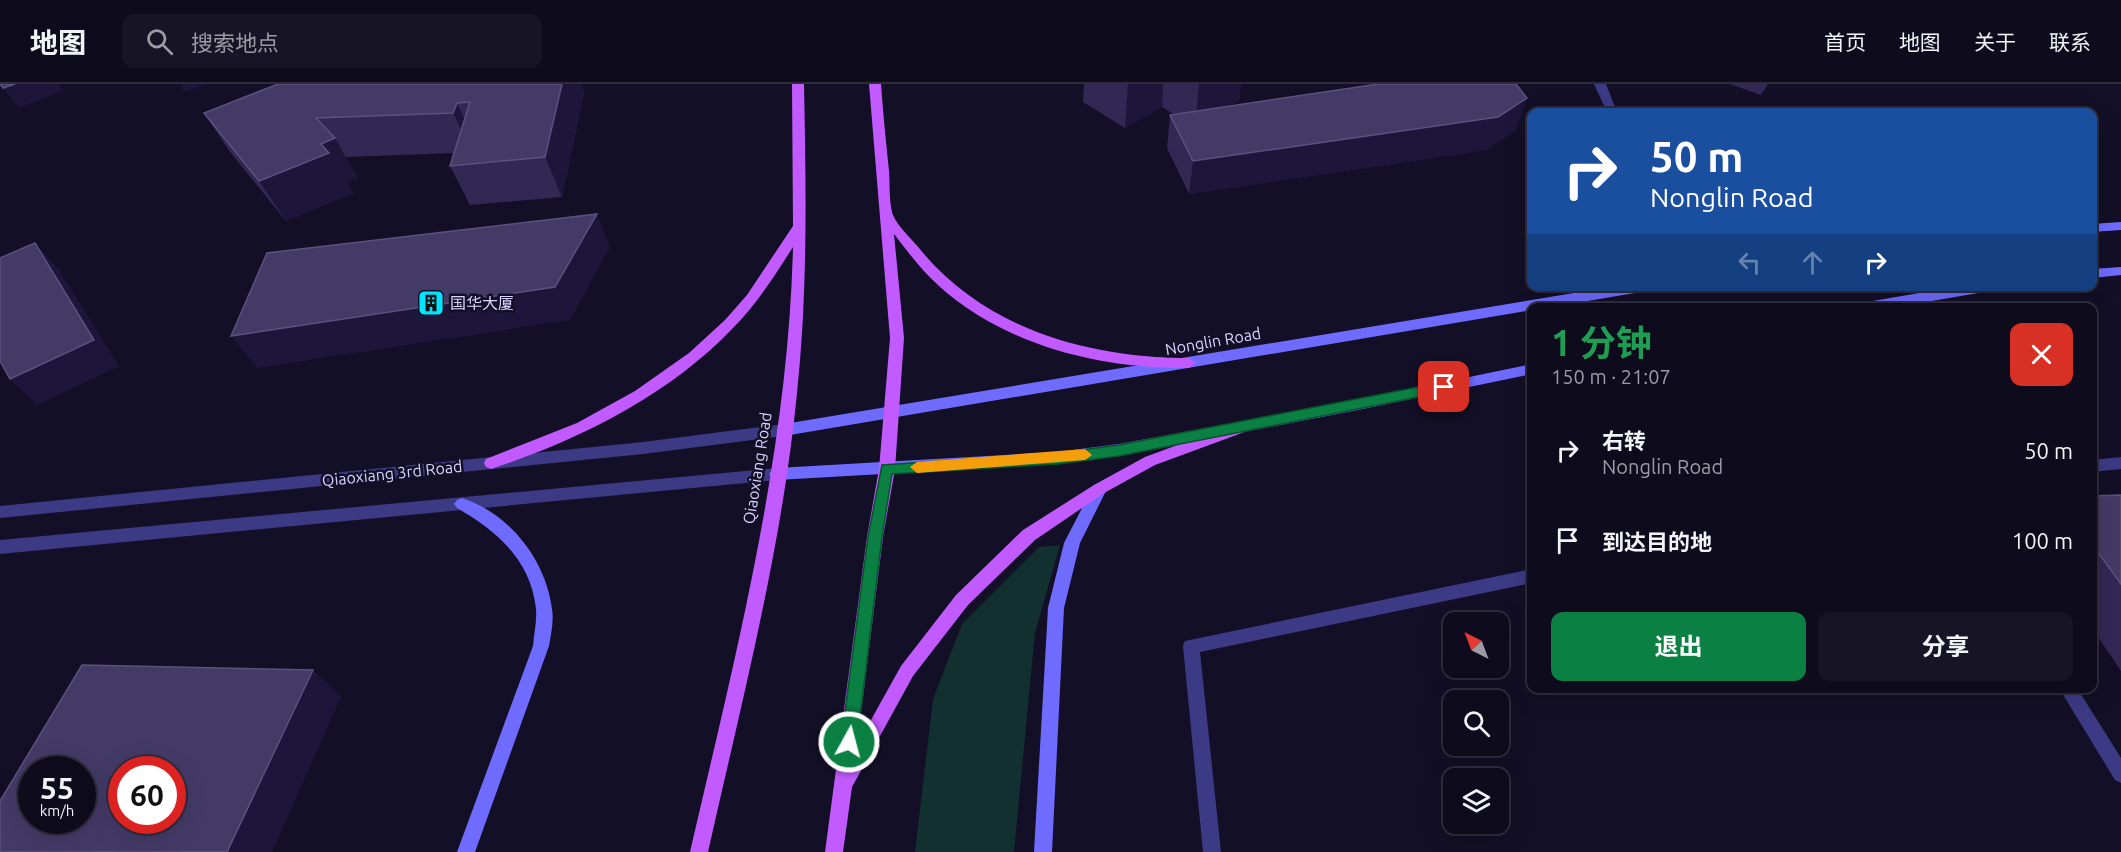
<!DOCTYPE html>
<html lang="zh">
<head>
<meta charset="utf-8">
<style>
  body { margin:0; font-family:Ubuntu,"Noto Sans SC",sans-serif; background:#171425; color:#f1f3f6; height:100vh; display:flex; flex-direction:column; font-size:22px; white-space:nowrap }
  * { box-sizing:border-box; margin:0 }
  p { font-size:20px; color:#9b9ba3 }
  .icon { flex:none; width:33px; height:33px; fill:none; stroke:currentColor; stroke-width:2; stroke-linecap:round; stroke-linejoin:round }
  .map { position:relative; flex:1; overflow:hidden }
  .panel { position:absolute; left:1527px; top:219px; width:570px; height:390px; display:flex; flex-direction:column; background:#0e0b1c; border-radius:12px; box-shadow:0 6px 24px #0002,0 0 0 2px #2e2b3b }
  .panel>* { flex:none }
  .hud { position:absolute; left:1527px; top:24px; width:570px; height:183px; border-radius:12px; box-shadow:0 6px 24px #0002,0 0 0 2px #2e2b3b; background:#1a4fa0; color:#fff; overflow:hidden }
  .needle { width:39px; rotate:318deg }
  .fabs { position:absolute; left:1443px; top:528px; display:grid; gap:12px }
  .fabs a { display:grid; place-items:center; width:66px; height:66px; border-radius:12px; background:#0e0b1c; box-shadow:0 6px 24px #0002,0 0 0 2px #2e2b3b; font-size:30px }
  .speed { position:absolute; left:18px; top:672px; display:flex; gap:12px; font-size:30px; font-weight:700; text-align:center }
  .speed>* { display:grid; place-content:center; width:78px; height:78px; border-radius:50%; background:#0e0b1c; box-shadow:0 6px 24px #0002,0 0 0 2px #2e2b3b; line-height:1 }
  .speed small { font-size:15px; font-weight:400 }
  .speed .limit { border:9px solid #d22; background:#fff; color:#111 }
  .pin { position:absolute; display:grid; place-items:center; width:51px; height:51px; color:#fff; margin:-26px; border-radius:12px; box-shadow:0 3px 9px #0006 }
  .me { position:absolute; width:66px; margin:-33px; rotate:7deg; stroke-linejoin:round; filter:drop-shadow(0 0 4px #0008) }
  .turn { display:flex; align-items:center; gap:21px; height:126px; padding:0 24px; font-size:27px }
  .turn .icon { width:78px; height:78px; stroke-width:2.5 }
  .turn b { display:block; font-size:42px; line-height:51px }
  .lanes { display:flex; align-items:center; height:57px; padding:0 24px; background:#0003; justify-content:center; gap:30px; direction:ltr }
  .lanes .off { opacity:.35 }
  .round { display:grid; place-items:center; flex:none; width:63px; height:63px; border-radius:12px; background:#171425 }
  .overview { display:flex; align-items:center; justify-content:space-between; height:102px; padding:0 24px }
  h1 { font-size:36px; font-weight:700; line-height:45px; color:#1e9e55 }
  .button { display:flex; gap:12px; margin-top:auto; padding:12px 24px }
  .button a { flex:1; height:69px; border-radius:12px; background:#0b8043; color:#fff; font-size:24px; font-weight:700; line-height:69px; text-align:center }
  .button a+a { background:#171425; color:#f1f3f6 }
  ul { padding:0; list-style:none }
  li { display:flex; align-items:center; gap:18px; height:90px; padding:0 24px }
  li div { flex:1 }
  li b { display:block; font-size:22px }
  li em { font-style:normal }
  header { display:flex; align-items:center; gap:36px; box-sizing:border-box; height:84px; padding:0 30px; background:#0e0b1c; border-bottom:2px solid #2e2b3b }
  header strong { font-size:28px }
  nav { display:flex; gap:33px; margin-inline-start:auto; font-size:21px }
  .search { width:420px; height:54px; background:#171425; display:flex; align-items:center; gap:15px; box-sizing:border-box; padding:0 21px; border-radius:12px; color:#9b9ba3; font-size:22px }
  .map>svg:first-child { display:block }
</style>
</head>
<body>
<header>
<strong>地图</strong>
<div class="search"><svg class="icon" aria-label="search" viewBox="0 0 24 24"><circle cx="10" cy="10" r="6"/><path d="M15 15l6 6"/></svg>搜索地点</div>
<nav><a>首页</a><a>地图</a><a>关于</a><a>联系</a></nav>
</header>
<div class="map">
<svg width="2121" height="768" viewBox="0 0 2121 768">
  <rect width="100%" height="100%" fill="#130f26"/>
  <!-- green -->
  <path fill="#12302f" d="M1060,461L1035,549L1014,768H915L933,615L962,540L1039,463Z"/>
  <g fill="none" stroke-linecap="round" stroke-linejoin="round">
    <!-- service -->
    <g fill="#3d3a85" fill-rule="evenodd">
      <path d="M2121,373V385L2092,388V376Z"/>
      <path d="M1532,485V499L1200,568L1221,768H1203L1183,562L1185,557Z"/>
      <path d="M2059,604H2077L2121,674V699L2115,696Z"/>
    </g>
    <!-- minor -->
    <path fill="#3d3a85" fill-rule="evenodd" d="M1594,0H1606L1617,28H1607Z"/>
    <!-- tertiary -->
    <g fill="#3d3a85" fill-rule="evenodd">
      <path d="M784,340L789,342L791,346L789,350L784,352L643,370L0,434V422L643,358Z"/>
      <path d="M777,384L782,386L785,390L782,394L777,396L0,470V456Z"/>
    </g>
    <!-- secondary -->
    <g fill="#6f6bff" fill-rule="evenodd">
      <path d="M2121,138V146L2092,148V140Z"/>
      <path d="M2121,183V191L2092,194V185Z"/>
      <path d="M1616,202H1653L1647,207L1546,224H1532V226L784,352L779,350L777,346L779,342L784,340Z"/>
      <path d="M1960,202H1996L1990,207L1891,224H1855L1861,219Z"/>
      <path d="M1532,280V290L1358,326L1119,372L1057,380L777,396L772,394L769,390L772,386L777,384L1057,368L1119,360L1358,316Z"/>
      <path d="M1099,399L1104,401L1107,405L1080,459L1064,524L1052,768H1034L1048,524L1064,459L1094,401Z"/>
      <path d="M462,414C509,429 546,476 552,525C554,537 551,550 549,562L475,768H457L533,562C534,550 537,537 536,525C531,476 497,447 457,424L454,420L457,416Z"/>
    </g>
    <!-- primary -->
    <g fill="#c25bff" fill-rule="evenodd">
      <path d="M792,0H804C806,103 808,206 797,309C782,464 742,616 708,768H690C736,569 788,369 793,163C775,191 757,220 733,244C668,312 579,356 491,385L486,383L484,379L486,375L577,339L635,307L689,269L725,236L747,211L793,142Z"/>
      <path d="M869,0H881C883,29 886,58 889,87C890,100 889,115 892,128C895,140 911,154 919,164C984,245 1089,274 1189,274L1196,279L1189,284C1101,285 1006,262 939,202C922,187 908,168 894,150L904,254L895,385L883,453L857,661L901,582L956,511L1023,446L1094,401L1145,373L1245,336L1250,338L1252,342L1250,346L1155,381L1104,409L1035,456L968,521L913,592L852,703L843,768H825L867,453L879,385L890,254Z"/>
    </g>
  </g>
  <!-- wall -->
  <g fill="#312854">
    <path d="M278,0H581L584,8L562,113L470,121L450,82L454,69L345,73L358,94L347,98L353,109L286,137L230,68L204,29Z"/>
    <path d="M1084,0H1241L1239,16L1227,23L1527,14L1515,47L1486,66L1189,110L1167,64L1170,31H1175L1162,23L1125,44L1083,18Z"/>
    <path d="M1730,0H1768L1761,11Z"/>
    <path d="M2121,411V587L2092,544V412Z"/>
  </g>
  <!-- shaded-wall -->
  <g fill="#1d163a">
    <path d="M15,0H58L64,7L19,24L3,4Z"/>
    <path d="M180,0H207L185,8Z"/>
    <path d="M562,0H581L584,8L562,113L545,73Z"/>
    <path d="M1128,0H1163L1162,23L1125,44Z"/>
    <path d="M1199,0H1241L1239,16L1195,43Z"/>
    <path d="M1527,14L1515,47L1486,66L1189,110L1193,77Z"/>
    <path d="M457,19L476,58L472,68L453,29Z"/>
    <path d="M335,54L358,94L347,98L353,109L286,137L259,97L321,60Z"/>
    <path d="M597,130L610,163L570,236L257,284L231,252Z"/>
    <path d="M35,159L59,186L119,282L37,321L10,295Z"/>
    <path d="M313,586L341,613L272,768H227Z"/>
  </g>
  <!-- building -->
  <g fill="#433a66" stroke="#5a527e" stroke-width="1.5" fill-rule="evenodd">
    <path d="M0,0H15L3,4Z"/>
    <path d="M278,0H562L545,73L450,82L470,18L457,19L453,29L316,34L335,54L321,60L329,69L259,97L204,29Z"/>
    <path d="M1378,0H1516L1527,14L1498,33L1193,77L1170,31Z"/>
    <path d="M597,130L555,203L231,252L267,169Z"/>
    <path d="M35,159L94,256L10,295L0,277V174Z"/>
    <path d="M2121,411V500L2092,460V412Z"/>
    <path d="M82,581L313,586L227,768H0V717ZM32,686H82V736H32ZM122,686H172V736H122Z"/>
  </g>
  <!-- route -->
  <path fill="#0b8043" stroke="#07532c" stroke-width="1.5" d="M1444,298L1449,300L1451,303L1449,307L1119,372L1058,380L892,390L882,453L857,658L855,664L849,666L843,664L841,658L868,453L882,381L1058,369L1119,361Z"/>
  <!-- slow -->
  <path fill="#f59e0b" d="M1085,365L1092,371L1085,376L917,389L910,383L917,378Z"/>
  <!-- icons -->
  <defs>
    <symbol id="building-square" viewBox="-11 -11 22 22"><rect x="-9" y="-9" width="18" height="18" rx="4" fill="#00e5ff" stroke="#130f26"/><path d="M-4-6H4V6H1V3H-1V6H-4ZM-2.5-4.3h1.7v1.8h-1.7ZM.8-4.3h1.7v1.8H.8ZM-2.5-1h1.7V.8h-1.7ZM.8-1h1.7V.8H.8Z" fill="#111"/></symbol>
  </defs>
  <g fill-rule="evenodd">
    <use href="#building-square" x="416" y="204" width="30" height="30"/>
  </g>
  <g text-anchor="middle" stroke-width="5" stroke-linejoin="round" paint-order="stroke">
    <!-- poi labels -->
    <g font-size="16" fill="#d9d4ff" stroke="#130f26" text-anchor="start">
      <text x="450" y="225">国华大厦</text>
    </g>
    <!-- street labels -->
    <g font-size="16" fill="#d9d4ff" stroke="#130f26">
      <text transform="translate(1213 257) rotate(-10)" y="6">Nonglin Road</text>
      <text transform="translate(757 384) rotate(-81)" y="6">Qiaoxiang Road</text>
      <text transform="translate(392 389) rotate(-6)" y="6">Qiaoxiang 3rd Road</text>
    </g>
  </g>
</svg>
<div class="fabs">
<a><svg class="needle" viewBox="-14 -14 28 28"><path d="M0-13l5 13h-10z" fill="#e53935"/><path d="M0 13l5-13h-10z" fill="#9b9ba3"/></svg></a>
<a><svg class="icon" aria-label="search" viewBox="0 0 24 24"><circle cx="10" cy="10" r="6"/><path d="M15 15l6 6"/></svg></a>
<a><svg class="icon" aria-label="layers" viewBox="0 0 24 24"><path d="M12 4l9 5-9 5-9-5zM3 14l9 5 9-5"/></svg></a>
</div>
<div class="speed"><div>55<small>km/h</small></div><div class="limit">60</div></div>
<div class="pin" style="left:1444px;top:303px;background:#d93025"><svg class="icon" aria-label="arrive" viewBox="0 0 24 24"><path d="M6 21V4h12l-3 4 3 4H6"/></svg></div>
<svg class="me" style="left:849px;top:658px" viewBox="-20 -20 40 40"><circle r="17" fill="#0b8043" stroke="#fff" stroke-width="3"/><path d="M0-11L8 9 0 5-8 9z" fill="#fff"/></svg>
<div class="hud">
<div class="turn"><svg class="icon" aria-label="right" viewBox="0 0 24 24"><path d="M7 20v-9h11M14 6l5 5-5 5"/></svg><div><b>50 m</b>Nonglin Road</div></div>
<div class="lanes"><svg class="icon off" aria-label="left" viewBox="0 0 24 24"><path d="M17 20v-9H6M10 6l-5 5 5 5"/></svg><svg class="icon off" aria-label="ahead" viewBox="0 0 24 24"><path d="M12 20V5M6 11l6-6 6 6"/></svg><svg class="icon" aria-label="right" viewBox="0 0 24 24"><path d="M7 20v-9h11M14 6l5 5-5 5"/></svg></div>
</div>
<section class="panel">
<div class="overview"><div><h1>1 分钟</h1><p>150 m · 21:07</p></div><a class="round" style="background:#d93025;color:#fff"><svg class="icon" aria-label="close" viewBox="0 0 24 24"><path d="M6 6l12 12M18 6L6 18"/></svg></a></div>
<ul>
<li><svg class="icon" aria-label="right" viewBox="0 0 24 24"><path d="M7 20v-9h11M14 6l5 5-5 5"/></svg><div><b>右转</b><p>Nonglin Road</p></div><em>50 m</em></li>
<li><svg class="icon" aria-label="arrive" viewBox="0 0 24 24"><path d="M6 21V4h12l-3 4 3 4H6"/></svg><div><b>到达目的地</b></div><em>100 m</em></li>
</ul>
<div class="button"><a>退出</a><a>分享</a></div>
</section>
</div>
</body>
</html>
